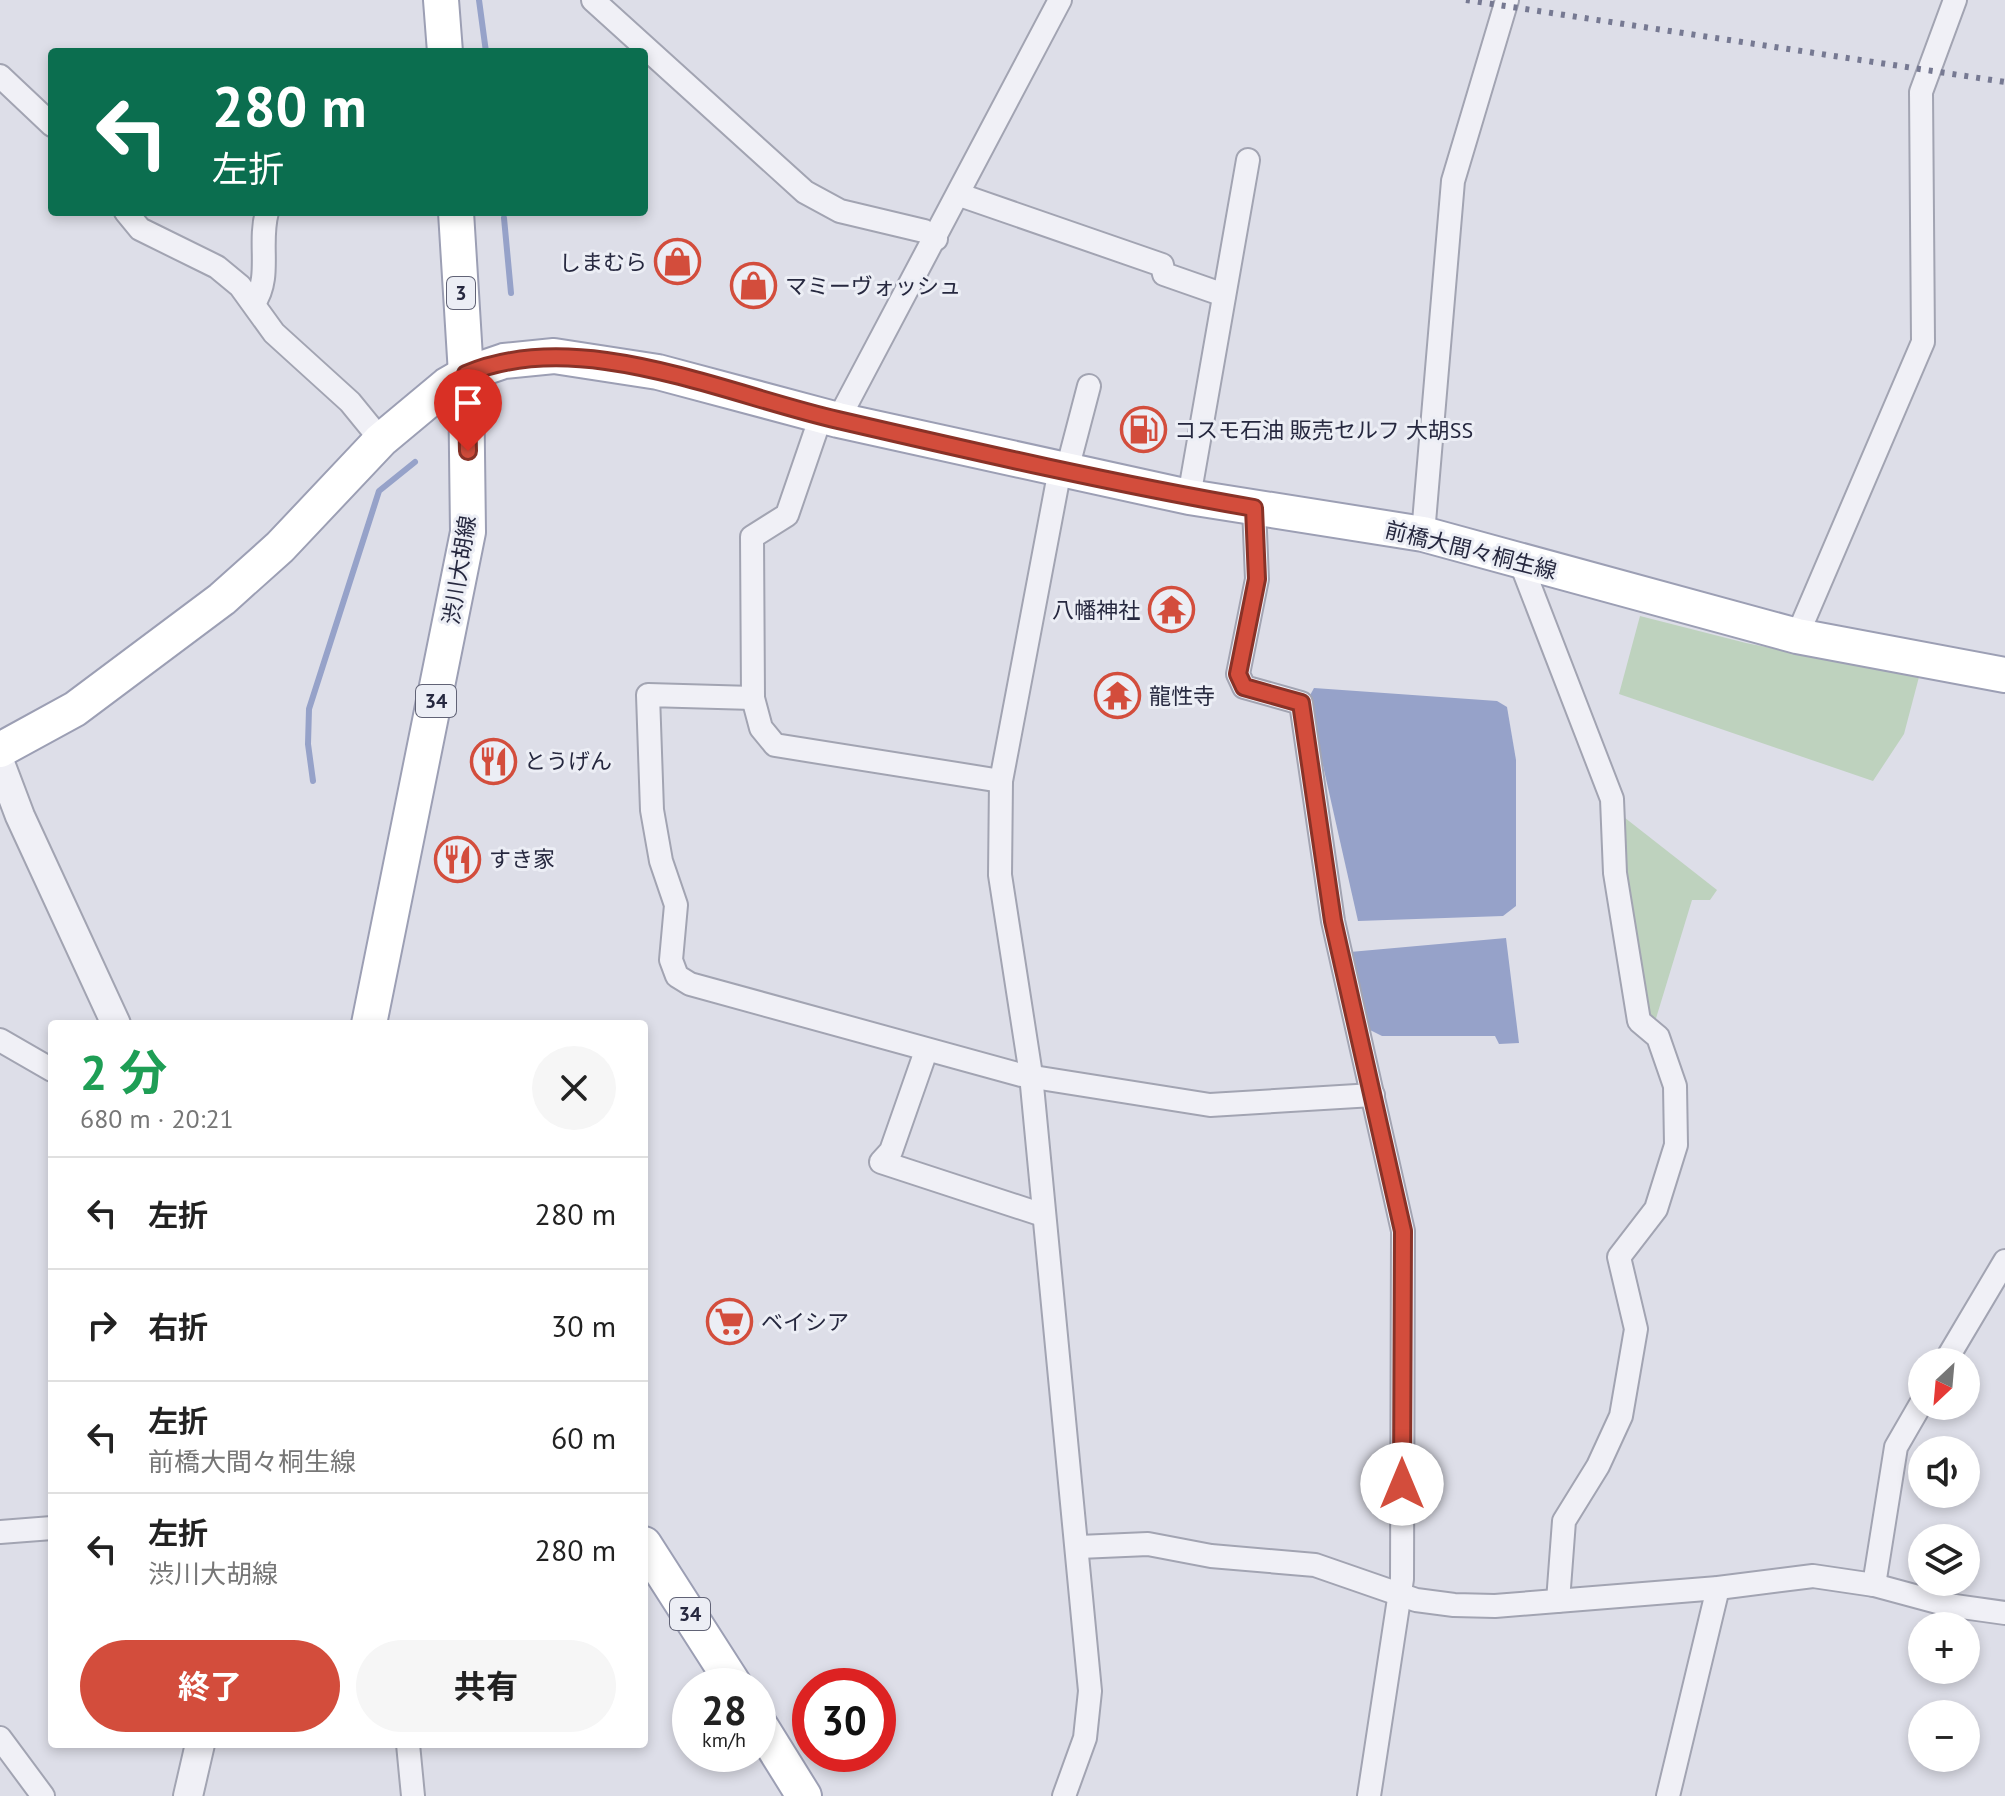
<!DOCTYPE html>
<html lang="ja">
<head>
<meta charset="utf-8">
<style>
  body { margin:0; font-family:"PT Sans","Noto Sans JP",sans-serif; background:#f6f6f6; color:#222; height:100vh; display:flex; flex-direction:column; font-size:30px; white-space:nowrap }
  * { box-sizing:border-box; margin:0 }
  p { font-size:26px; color:#767676 }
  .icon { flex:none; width:44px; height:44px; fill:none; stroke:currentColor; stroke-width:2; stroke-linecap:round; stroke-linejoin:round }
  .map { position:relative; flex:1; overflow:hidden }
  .panel { position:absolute; left:48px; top:1020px; width:600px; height:728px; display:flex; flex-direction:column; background:#fff; border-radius:8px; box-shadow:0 4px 12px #0003 }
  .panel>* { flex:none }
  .top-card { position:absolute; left:48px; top:48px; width:600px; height:168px; border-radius:8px; box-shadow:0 4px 12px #0003; background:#0b6e4f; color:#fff; overflow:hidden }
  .needle { width:52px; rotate:206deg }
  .fabs { position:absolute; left:1908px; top:1348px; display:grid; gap:16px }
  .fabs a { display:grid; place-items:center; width:72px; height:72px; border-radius:50%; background:#fff; box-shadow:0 4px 12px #0003; font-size:40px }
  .speed { position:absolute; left:672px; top:1668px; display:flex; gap:16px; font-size:40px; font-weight:700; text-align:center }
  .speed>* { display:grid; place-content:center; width:104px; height:104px; border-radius:50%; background:#fff; box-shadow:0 4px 12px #0003; line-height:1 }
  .speed small { font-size:20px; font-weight:400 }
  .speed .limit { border:12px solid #d22; background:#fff; color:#111 }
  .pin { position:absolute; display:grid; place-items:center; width:68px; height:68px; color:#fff; margin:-82px -34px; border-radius:50% 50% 50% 0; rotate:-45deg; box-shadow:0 0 8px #0007 }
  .pin .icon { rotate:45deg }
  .me { position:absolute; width:88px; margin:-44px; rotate:0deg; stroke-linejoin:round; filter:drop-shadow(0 0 6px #0008) }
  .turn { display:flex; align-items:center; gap:28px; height:168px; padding:0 32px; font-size:36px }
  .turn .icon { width:104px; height:104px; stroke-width:2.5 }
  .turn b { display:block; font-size:56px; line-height:68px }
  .round { display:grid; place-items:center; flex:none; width:84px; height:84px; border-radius:42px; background:#f6f6f6 }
  .summary { display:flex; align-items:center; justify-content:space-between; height:136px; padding:0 32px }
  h1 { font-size:48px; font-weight:700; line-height:60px; color:#1e9e55 }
  .button { display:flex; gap:16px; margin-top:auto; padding:16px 32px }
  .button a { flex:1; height:92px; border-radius:48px; background:#d34d3c; color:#fff; font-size:32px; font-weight:700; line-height:92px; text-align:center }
  .button a+a { background:#f6f6f6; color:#222 }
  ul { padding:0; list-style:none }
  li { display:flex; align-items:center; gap:24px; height:112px; padding:0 32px; border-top:2px solid #e0e0e0 }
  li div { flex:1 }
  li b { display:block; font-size:30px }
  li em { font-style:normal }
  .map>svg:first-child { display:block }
</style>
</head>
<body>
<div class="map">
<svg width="2005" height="1796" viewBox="0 0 2005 1796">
  <rect width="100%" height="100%" fill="#dddee8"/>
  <!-- green -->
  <g fill="#bed2be">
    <path d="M1640,616L1746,643L1919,677L1904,734L1873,781L1619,694Z"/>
    <path d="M1620,814L1717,890L1710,900H1692L1654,1025L1644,1012L1620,873Z"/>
  </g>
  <!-- water -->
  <g fill="#96a2c9">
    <path d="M1314,688L1497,701L1507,707L1516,760V906L1503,916L1358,921L1308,699Z"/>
    <path d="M1506,938L1519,1043L1499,1044L1495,1036H1382L1370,1030L1350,952Z"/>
  </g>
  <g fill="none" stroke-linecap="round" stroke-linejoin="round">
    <!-- stream -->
    <g stroke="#96a2c9" stroke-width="6">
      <path d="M479,0L486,52"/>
      <path d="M504,218L511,293"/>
      <path d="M313,781L308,744L309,709L379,491L415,462"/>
    </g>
    <defs>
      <g id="minor">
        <path d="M593,0L805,192L840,211L924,231L936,239"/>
        <path d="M0,76L52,125"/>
        <path d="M960,195L1162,265L1164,274L1224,295"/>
        <path d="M126,212L140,229L217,267L240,286L274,333L350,402L381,440"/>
        <path d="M254,303C272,277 258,244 267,212"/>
        <path d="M821,416L787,515L752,537L753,698L761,728L775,745L1001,781"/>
        <path d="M838,420L1060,0"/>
        <path d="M1060,469L1001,781L1000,875L1031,1075L1090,1691L1085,1738L1064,1796"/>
        <path d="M1067,470L1089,386"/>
        <path d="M1189,497L1248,160"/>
        <path d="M1254,508L1257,579L1238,674L1244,687L1301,703L1333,921L1403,1231L1402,1579L1369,1796"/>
        <path d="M1423,534L1453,181L1507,0"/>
        <path d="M1520,561L1612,799L1615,873L1639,1021L1658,1037L1675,1086L1676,1145L1656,1209L1619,1257L1636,1329L1621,1416L1598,1466L1564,1521L1558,1601"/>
        <path d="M1797,636L1923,342L1921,92L1955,0"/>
        <path d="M753,698L648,695L652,810L661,861L676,905L671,960L677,976L690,984L1021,1075L1210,1105L1373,1095"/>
        <path d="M0,1040L52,1070"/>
        <path d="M926,1051L891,1151L881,1162L1043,1215"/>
        <path d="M1945,1362L2005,1261"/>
        <path d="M0,1532L52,1528"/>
        <path d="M1079,1547L1148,1544L1211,1556L1315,1565L1416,1600L1454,1605L1495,1606L1718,1588L1813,1576L1874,1585L1948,1605L2005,1613"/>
        <path d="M1874,1585L1896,1447L1922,1402"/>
        <path d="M0,1738L43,1796"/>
        <path d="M408,1744L413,1796"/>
        <path d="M1668,1796L1718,1588"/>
      </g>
      <g id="tertiary">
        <path d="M0,763L20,816L116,1024"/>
        <path d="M188,1796L200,1744"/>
      </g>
      <g id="primary">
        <path d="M441,0L445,52"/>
        <path d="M0,750L75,709L222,599L280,547L381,440L447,385L466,374L504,361L554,356L658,372L838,420L1189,497L1423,534L1797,636L2005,675"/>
        <path d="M369,1024L468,532L466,374L456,212"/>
        <path d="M644,1544L735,1686"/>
        <path d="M758,1722L804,1796"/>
      </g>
    </defs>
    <!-- minor casing -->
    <use href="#minor" stroke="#a2a4b2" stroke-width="26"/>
    <!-- tertiary casing -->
    <use href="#tertiary" stroke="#a2a4b2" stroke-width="32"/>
    <!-- primary casing -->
    <use href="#primary" stroke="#9c9fb4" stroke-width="38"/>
    <!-- minor -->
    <use href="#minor" stroke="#f0f0f6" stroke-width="22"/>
    <!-- tertiary -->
    <use href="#tertiary" stroke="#f0f0f6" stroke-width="28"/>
    <!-- primary -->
    <use href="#primary" stroke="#fff" stroke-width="34"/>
    <!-- rail -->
    <path stroke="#767992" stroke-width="6" stroke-dasharray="4 8" stroke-linecap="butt" d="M1466,0L2005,82"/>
  </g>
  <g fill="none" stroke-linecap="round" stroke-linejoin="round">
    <defs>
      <path id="route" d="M468,451L466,374C579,326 724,394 838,420C976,452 1115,484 1254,508L1257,579L1238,674L1244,687L1301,703L1333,921L1403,1231L1402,1484"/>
    </defs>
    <!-- route casing -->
    <use href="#route" stroke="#893227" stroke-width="20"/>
    <!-- route -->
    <use href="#route" stroke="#d34d3c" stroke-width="14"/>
  </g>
  <!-- icons -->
  <defs>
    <symbol id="shop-ring" viewBox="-11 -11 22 22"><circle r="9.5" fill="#eceef5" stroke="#d34d3c" stroke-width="1.5"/><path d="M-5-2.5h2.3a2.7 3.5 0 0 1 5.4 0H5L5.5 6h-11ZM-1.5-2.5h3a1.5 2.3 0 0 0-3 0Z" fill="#d34d3c"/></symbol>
    <symbol id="fuel-ring" viewBox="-11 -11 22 22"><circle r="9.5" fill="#eceef5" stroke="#d34d3c" stroke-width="1.5"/><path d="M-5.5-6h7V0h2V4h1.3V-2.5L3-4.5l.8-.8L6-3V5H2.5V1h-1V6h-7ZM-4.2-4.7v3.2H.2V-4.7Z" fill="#d34d3c"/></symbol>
    <symbol id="temple-ring" viewBox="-11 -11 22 22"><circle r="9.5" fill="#eceef5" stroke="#d34d3c" stroke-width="1.5"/><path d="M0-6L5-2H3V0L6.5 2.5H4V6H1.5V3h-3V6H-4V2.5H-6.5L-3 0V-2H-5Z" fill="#d34d3c"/></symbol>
    <symbol id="restaurant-ring" viewBox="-11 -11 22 22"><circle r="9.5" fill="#eceef5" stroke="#d34d3c" stroke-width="1.5"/><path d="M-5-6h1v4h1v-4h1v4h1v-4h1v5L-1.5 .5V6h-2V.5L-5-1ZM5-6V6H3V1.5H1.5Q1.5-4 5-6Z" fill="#d34d3c"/></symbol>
    <symbol id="supermarket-ring" viewBox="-11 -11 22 22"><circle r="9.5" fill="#eceef5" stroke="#d34d3c" stroke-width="1.5"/><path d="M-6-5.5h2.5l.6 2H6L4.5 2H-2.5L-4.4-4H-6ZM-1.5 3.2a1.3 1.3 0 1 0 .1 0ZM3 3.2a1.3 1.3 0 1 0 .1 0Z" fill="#d34d3c"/></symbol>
  </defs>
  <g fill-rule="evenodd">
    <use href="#shop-ring" x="652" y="236" width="51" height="51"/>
    <use href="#shop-ring" x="728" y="260" width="51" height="51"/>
    <use href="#fuel-ring" x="1118" y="404" width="51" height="51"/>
    <use href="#temple-ring" x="1146" y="584" width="51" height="51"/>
    <use href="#temple-ring" x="1092" y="670" width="51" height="51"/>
    <use href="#restaurant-ring" x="468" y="736" width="51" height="51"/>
    <use href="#restaurant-ring" x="432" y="834" width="51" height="51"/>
    <use href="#supermarket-ring" x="704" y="1296" width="51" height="51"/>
  </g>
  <g text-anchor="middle" stroke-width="6" stroke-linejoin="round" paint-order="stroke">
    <!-- shield labels -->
    <g fill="#eceef5" stroke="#616376" stroke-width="2">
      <rect x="447" y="277" width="28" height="32" rx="6"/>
      <rect x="416" y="685" width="40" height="32" rx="6"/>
      <rect x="670" y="1598" width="40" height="32" rx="6"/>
    </g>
    <g font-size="20" font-weight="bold" fill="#26283f">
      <text x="461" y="300">3</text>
      <text x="436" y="708">34</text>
      <text x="690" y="1621">34</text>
    </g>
    <!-- poi labels -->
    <g font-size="22" fill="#26283f" stroke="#eceef5" text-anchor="start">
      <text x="647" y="270" text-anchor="end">しまむら</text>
      <text x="785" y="294">マミーヴォッシュ</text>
      <text x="1174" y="438">コスモ石油 販売セルフ 大胡SS</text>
      <text x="1140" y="618" text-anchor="end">八幡神社</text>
      <text x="1149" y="704">龍性寺</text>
      <text x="524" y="769">とうげん</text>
      <text x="489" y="867">すき家</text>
      <text x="761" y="1330">ベイシア</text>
    </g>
    <!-- street labels -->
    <g font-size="22" fill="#26283f" stroke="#eceef5">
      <text transform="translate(1471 550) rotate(14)" y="8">前橋大間々桐生線</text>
      <text transform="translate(459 570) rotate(-81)" y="8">渋川大胡線</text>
    </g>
  </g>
</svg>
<div class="fabs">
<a><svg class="needle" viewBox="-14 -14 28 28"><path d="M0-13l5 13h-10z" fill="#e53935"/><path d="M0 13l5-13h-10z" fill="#767676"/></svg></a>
<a><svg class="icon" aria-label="sound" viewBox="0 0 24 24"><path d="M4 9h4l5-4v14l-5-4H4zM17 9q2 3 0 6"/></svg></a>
<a><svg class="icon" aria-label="layers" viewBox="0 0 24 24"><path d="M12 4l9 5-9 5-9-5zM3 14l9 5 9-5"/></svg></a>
<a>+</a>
<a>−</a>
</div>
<div class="speed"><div>28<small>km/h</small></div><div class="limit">30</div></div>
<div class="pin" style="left:468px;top:451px;background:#d93025"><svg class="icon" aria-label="arrive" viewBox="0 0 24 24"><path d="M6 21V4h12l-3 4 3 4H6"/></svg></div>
<svg class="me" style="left:1402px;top:1484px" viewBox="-20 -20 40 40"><circle r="19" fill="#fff"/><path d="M0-13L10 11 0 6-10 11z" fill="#d34d3c"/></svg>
<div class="top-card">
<div class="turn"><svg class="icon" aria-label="left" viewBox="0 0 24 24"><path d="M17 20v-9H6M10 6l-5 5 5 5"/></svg><div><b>280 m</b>左折</div></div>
</div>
<section class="panel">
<div class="summary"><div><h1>2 分</h1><p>680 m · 20:21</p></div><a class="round"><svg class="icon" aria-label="close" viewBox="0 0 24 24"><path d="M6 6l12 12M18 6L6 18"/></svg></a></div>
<ul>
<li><svg class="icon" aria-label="left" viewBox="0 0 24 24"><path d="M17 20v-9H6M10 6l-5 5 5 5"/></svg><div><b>左折</b></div><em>280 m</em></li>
<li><svg class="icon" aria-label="right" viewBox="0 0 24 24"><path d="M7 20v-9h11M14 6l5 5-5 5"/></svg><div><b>右折</b></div><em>30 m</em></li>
<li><svg class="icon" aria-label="left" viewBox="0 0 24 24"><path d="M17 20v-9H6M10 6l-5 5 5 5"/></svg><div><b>左折</b><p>前橋大間々桐生線</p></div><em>60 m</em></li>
<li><svg class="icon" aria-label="left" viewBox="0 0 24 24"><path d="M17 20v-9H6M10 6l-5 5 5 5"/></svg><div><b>左折</b><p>渋川大胡線</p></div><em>280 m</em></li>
</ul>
<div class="button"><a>終了</a><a>共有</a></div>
</section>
</div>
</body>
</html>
